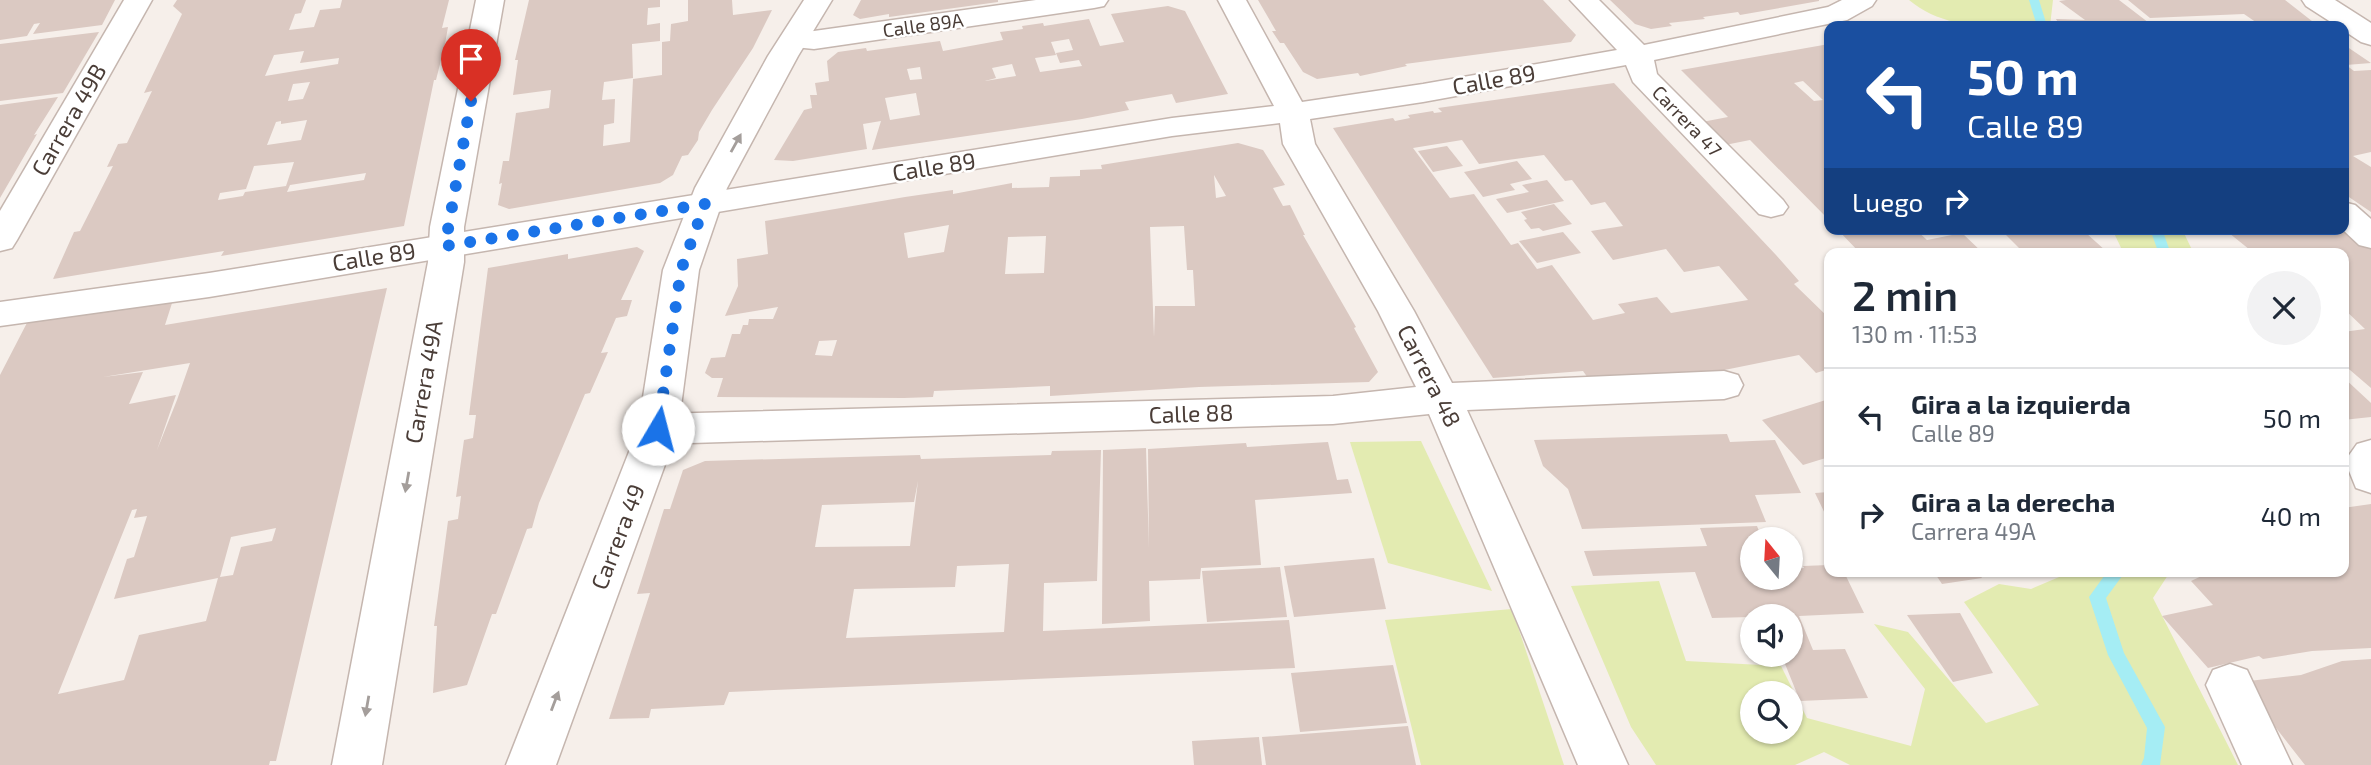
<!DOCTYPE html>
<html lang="es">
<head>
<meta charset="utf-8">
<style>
  body { margin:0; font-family:"Exo 2",sans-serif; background:#f2f2f3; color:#1f2937; height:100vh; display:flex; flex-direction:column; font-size:26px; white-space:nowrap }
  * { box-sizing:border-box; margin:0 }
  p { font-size:23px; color:#747a83 }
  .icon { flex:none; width:38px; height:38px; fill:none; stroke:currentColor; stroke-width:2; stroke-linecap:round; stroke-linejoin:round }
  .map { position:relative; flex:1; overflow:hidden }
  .sheet { position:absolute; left:1824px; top:248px; width:525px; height:329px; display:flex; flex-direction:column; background:#fff; border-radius:14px; box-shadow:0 2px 5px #0004 }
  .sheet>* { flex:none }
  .guide { position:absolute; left:1824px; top:21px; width:525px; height:214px; border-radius:14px; box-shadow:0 2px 5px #0004; background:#1a4fa0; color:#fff; overflow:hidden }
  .needle { width:46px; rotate:342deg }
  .buttons { position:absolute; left:1740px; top:527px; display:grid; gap:14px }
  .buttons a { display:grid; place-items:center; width:63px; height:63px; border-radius:50%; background:#fff; box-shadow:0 2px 5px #0004; font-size:35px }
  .pin { position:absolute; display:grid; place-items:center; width:60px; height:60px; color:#fff; margin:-72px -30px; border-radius:50% 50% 50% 0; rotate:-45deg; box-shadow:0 0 7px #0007 }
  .pin .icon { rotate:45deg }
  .me { position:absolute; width:77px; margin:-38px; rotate:8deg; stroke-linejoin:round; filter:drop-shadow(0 0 5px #0008) }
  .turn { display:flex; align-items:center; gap:24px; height:147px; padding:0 28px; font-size:32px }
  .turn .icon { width:91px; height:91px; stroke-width:2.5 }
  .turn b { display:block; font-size:49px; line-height:60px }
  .then { display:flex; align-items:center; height:66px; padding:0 28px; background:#0003; gap:14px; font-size:26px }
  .round { display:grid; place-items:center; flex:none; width:74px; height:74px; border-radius:37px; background:#f2f2f3 }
  .overview { display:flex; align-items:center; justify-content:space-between; height:119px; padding:0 28px }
  h1 { font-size:42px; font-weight:600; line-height:52px }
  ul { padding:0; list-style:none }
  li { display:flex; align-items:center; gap:21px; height:98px; padding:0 28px; border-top:2px solid #e0e1e3 }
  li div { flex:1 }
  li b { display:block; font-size:26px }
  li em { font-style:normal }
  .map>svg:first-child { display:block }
</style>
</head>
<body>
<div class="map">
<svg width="2371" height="765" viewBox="0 0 2371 765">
  <rect width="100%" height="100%" fill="#f6efea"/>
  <!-- green -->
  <g fill="#e3ebb1" fill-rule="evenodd">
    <path d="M1909,0H2053L2050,26C2002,26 1948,33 1909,0Z"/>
    <path d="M2112,229H2182L2194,254H2124Z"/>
    <path d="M1421,441L1492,591L1388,563L1350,442Z"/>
    <path d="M2071,572H2170L2153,598L2238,765H1850L1824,752L1795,765H1656L1631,727L1571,586L1659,581L1686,661L1781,666L1807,718L1911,746L1925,689L1874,624L1908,632L1986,723L2039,705L1964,602L1999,584L2031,589ZM1790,693V732H1752V693Z"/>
    <path d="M1512,609L1564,765H1421L1385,620Z"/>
  </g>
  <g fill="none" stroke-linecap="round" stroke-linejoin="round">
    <!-- stream -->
    <g fill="#a5edf4" fill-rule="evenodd">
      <path d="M2029,0H2039L2047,26H2037Z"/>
      <path d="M2150,229H2162L2171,254H2159Z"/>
      <path d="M2107,572H2125L2106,598L2124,653L2165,727L2160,765H2141L2144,758L2147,728L2108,655L2089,597Z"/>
    </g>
  </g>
  <!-- building -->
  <g fill="#dbc9c2" fill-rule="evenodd">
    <path d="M0,0H115L102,25L33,34L40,23L34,24L27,36L0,40Z"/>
    <path d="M177,0H306L301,13L295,14L289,30L314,27L320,10L340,8L342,0H449L442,28L448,27L445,44L436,80H434L404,226L221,256L224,251L53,279L74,232L80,231L113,166L107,167L118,144L127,143L152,91L144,93L182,14L173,6ZM304,51L300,63L339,58L338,64L265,76L274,55ZM310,82L303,99L288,101L293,84ZM307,120L301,140L267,145L276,122L281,121V124ZM294,162L286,186L245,192L243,196L218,200L220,193L246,189L254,166ZM366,173L364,180L287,192L290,185Z"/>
    <path d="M529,0H660V7L648,8L647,25L660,23V41L632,44L633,78L604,82L602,100L615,99L614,123L604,125L603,146L630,142L633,79L662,75V42L670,41L671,24L688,21V0H732L733,15L772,10L753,48L712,110L699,132L698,140L688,155L682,156L673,175L660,183L509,209L498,205L502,183L499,184L503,161H509L516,113L549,108L551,90L513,95L518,60H515Z"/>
    <path d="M861,0H998V2L889,17V14L860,19L853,15Z"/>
    <path d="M1258,0H1543L1576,35L1571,42L1405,64L1407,66L1360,76L1358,73L1317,79L1303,72L1284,43H1280L1272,31H1276Z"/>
    <path d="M1610,0H1819V1L1740,15L1738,12L1703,17L1705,19L1669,23L1672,26L1651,29L1635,24Z"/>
    <path d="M2066,0H2119L2153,26H2060L2056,19L2085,20L2059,1Z"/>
    <path d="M2128,0H2285L2317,25H2260L2244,14L2150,18Z"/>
    <path d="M1168,6L1185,11L1228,94L1176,103L1172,94L1125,102L1129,110L1082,119L872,150L881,121L863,124L867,149L793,161L774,160L804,110L812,108L810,95H817L815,83L829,81L827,61L838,52L866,48L867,51L940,41L943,51L1003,40L1000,32L1023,29L1022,26L1043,23L1044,26L1089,19L1100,46L1124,42L1111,14ZM1069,39L1073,50L1056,53L1060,63L1079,60L1082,66L1040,72L1035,58L1056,55L1051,42ZM1012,64L1016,76L985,81L996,78L992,68ZM920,67L922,79L910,80L907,69ZM916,93L920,115L890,120L885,98Z"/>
    <path d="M99,32L63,93L0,101V44Z"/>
    <path d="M1829,44V220L1750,140L1725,145L1702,122L1728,117L1681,70ZM1803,81L1823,100L1814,101L1794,83Z"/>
    <path d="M2343,44L2371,63L2346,65L2354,71L2371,70V152L2353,156L2371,167V212L2343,193V130L2348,129L2343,126Z"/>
    <path d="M1614,83L1776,255L1799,281L1794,284L1829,318V369L1816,373L1799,355L1675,380L1669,372L1629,380L1625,374L1590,381L1583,371L1493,378L1333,128L1393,118L1395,121L1410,118L1408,115L1433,111L1434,113L1442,112L1438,108ZM1462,140L1479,164L1544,155L1565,181L1572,180L1591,205L1605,202L1623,226L1591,231L1613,260L1666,249L1684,272L1719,266L1748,300L1671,313L1657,297L1618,304L1625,313L1593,320L1552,265L1537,269L1518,243L1511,245L1474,194L1450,198L1413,148Z"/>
    <path d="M58,97L34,135L37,134L0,198V105Z"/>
    <path d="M1238,143L1263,150L1285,185L1273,188L1283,206L1290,205L1305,235H1303L1356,327L1354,328L1378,372L1369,382L1199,387L1050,396V386L934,391L933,397L904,398L717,397L723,378H712L705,373L711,358L725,357L732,334H740L743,325H748L749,319H773L778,307L725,316L738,286L737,259L768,254L765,221L905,197L953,190V194L1012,183V188L1049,187L1050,177L1080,176V170L1102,169L1101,165ZM1214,175L1226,196L1216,198ZM949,225L944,252L908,258L904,233ZM1184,226L1187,270H1193L1195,306H1155L1154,337L1150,227ZM1046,236L1044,273L1005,274L1008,237ZM837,340L832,356L815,355L819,341Z"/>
    <path d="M1447,146L1463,166L1433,172L1418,151Z"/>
    <path d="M1517,161L1532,179L1510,184L1515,190L1483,197L1464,172Z"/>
    <path d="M1547,180L1564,201L1507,213L1496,199L1529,192L1522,185Z"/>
    <path d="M1554,204L1572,224L1543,231L1539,228L1531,229L1524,220L1527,219L1521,212Z"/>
    <path d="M1837,229H1915L1927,240L1962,233L1984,254H1861Z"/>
    <path d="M2000,229H2099L2086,233L2106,251L2095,254H2025Z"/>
    <path d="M2242,229H2343L2371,246V388L2343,364V332L2365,329L2343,308V254H2255L2229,233Z"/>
    <path d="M1563,232L1581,253L1537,263L1519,241Z"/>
    <path d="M637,247L644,251L621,300H632L627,316L616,318L601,353L608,352L590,393L585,394L539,503L532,528L527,529L496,614H492L467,685L433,693L437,626H434L448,521L458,519L461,496L456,497L464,440L473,438L476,415H469L488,268L568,254V259Z"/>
    <path d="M387,288L276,761H270L269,765H0V375L30,317L173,300L165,325ZM190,363L177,400L157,450L176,395L129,404L143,372L103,377ZM137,509L134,518L147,516L134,557L127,559L114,599L218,578L206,621L139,635L124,680L58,694L132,510ZM276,528L272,541L241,547L233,575L220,577L231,537Z"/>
    <path d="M2343,377L2371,403V417L2343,420Z"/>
    <path d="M1829,399V457L1803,465L1762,420Z"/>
    <path d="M1727,434L1730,442L1775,440L1801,493L1755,495L1766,522L1582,529L1568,489L1543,466L1534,440Z"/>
    <path d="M1328,442L1337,480L1348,479L1352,493L1255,500L1261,565L1201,568L1200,579L1149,581L1150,621L1102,624L1103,450L1146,448L1149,548L1148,449L1246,443L1247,447Z"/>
    <path d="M1101,450L1097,581L1044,583L1043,631L1289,620L1295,668L729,692L724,705L651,709L649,718L609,719L650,593L637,594L664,509H670L683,470L705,461L920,455L921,459L1017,456L1051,455L1052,451ZM918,481L910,546L815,547L822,505L914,502ZM1009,564L1004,632L846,638L854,589L955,587L957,566Z"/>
    <path d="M1829,492V522L1815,493Z"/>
    <path d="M2371,504V648L2312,651L2263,659L2259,656L2208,668L2162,616L2213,605L2191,581L2210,572H2343V508Z"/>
    <path d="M1757,526L1762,539H1752V578H1790V569L1804,568L1803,566L1829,565V572H1844L1864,613L1799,616L1813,650L1845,649L1868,698L1800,701L1781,654H1790V616L1712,618L1695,572L1593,576L1584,551L1707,546L1700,528Z"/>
    <path d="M1374,558L1386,609L1294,617L1284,566Z"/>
    <path d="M1280,567L1287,617L1207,622L1202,571Z"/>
    <path d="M1934,572H1978L1982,578L1942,584Z"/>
    <path d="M1960,613L1993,673L1953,682L1907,615Z"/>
    <path d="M2371,659V765H2305L2240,682L2301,675L2342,661Z"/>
    <path d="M1393,665L1407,723L1300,732L1291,673Z"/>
    <path d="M1408,726L1416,765H1266L1262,737Z"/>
    <path d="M1259,737L1262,765H1194L1192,741Z"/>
  </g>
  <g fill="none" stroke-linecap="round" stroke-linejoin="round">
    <defs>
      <g id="minor">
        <path d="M124,0H152L17,240L12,248L0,251V211Z"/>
        <path d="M1036,0H1108L1104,6L1094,8L814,49L784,46L780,40L784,34L814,31Z"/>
        <path d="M1218,0H1246L1302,102L1423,84L1617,50L1570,0H1599L1644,45L1828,7L1842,0H1876L1872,6L1847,20L1654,60L1657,74L1783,200L1788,207L1783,214L1771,217L1759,214L1633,82L1626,65L1423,102L1310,119L1315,144L1414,311L1452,383L1724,371L1738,375L1743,385L1738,395L1724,399L1467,410L1628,765H1578L1429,414L1333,424L658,444L644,439L638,429L644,419L658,414L1333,396L1416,387L1378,311L1283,144L1280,123L1172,136L209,297L0,326V302L209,273L1172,118L1274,106Z"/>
        <path d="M2302,0H2335L2371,23V45L2361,42L2343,30V26H2337L2306,6Z"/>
        <path d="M2343,202L2355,205L2371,219V248L2359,245L2342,229Z"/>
        <path d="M2371,440V493L2356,488L2345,461L2357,444Z"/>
        <path d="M2230,664L2247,670L2292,765H2242L2206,685L2213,670Z"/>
      </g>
      <g id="tertiary">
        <path d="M476,0H504L464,227V262L382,765H332L428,262L430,227Z"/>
        <path d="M804,0H832L798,56L727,188L699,270L678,429L556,765H506L638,429L663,270L695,188L768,56Z"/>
      </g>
    </defs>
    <!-- minor casing -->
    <use href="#minor" stroke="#c5b6af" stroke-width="3"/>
    <!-- tertiary casing -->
    <use href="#tertiary" stroke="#c5b6af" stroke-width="3"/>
    <!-- minor -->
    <use href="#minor" fill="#fff" fill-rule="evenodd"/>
    <!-- tertiary -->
    <use href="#tertiary" fill="#fff" fill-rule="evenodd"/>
  </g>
  <!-- one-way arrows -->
  <defs><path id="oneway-solid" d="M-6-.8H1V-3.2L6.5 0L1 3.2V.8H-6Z" transform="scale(1.75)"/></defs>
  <g fill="#a49e9b">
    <use href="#oneway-solid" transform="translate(736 143) rotate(-61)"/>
    <use href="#oneway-solid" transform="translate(407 482) rotate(100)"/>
    <use href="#oneway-solid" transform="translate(555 701) rotate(-69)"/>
    <use href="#oneway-solid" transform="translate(367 706) rotate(100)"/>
  </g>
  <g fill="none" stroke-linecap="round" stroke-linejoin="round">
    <!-- route -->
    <path stroke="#1a73e8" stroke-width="12" stroke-dasharray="0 21.6" d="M471,101L445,246L705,204L681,270L658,429"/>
  </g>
  <g text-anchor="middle" stroke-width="5" stroke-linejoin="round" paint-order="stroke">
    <!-- far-street labels -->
    <g font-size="19" fill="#4a3d37" stroke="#fff">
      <text transform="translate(923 25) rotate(-8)" y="7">Calle 89A</text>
      <text transform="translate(1687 121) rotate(46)" y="7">Carrera 47</text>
    </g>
    <!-- street labels -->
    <g font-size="23" fill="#4a3d37" stroke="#fff">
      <text transform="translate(1494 80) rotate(-10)" y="8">Calle 89</text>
      <text transform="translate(69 120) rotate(-60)" y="8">Carrera 49B</text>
      <text transform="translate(934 167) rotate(-9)" y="8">Calle 89</text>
      <text transform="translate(374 257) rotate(-9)" y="8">Calle 89</text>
      <text transform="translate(1429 376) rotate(63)" y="8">Carrera 48</text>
      <text transform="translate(424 382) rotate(-80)" y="8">Carrera 49A</text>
      <text transform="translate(1191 414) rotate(-2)" y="8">Calle 88</text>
      <text transform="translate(618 537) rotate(-69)" y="8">Carrera 49</text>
    </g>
  </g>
</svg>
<div class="buttons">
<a><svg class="needle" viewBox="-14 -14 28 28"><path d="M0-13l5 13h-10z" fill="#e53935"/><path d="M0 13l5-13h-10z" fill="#747a83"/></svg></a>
<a><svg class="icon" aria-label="sound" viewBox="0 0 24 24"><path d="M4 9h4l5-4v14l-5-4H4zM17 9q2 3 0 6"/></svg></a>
<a><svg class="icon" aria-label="search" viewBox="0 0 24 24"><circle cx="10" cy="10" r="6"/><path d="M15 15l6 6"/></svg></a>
</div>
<div class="pin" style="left:471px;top:101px;background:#d93025"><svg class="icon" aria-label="arrive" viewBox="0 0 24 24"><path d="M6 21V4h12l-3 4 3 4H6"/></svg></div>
<svg class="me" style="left:658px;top:429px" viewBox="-20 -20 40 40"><circle r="19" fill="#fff"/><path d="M0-13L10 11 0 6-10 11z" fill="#1a73e8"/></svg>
<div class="guide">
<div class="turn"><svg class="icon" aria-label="left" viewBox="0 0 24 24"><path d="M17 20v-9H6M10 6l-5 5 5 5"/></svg><div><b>50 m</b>Calle 89</div></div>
<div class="then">Luego<svg class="icon" aria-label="right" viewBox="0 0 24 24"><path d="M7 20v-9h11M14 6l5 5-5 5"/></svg></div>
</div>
<section class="sheet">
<div class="overview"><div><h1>2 min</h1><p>130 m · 11:53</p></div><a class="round"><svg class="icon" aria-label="close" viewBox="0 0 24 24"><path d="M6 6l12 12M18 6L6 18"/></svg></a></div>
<ul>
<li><svg class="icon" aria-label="left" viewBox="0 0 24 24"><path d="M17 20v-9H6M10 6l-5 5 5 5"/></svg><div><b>Gira a la izquierda</b><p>Calle 89</p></div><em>50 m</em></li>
<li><svg class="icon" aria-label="right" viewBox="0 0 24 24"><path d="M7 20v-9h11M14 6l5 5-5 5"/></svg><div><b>Gira a la derecha</b><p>Carrera 49A</p></div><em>40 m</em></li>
</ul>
</section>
</div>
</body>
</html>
